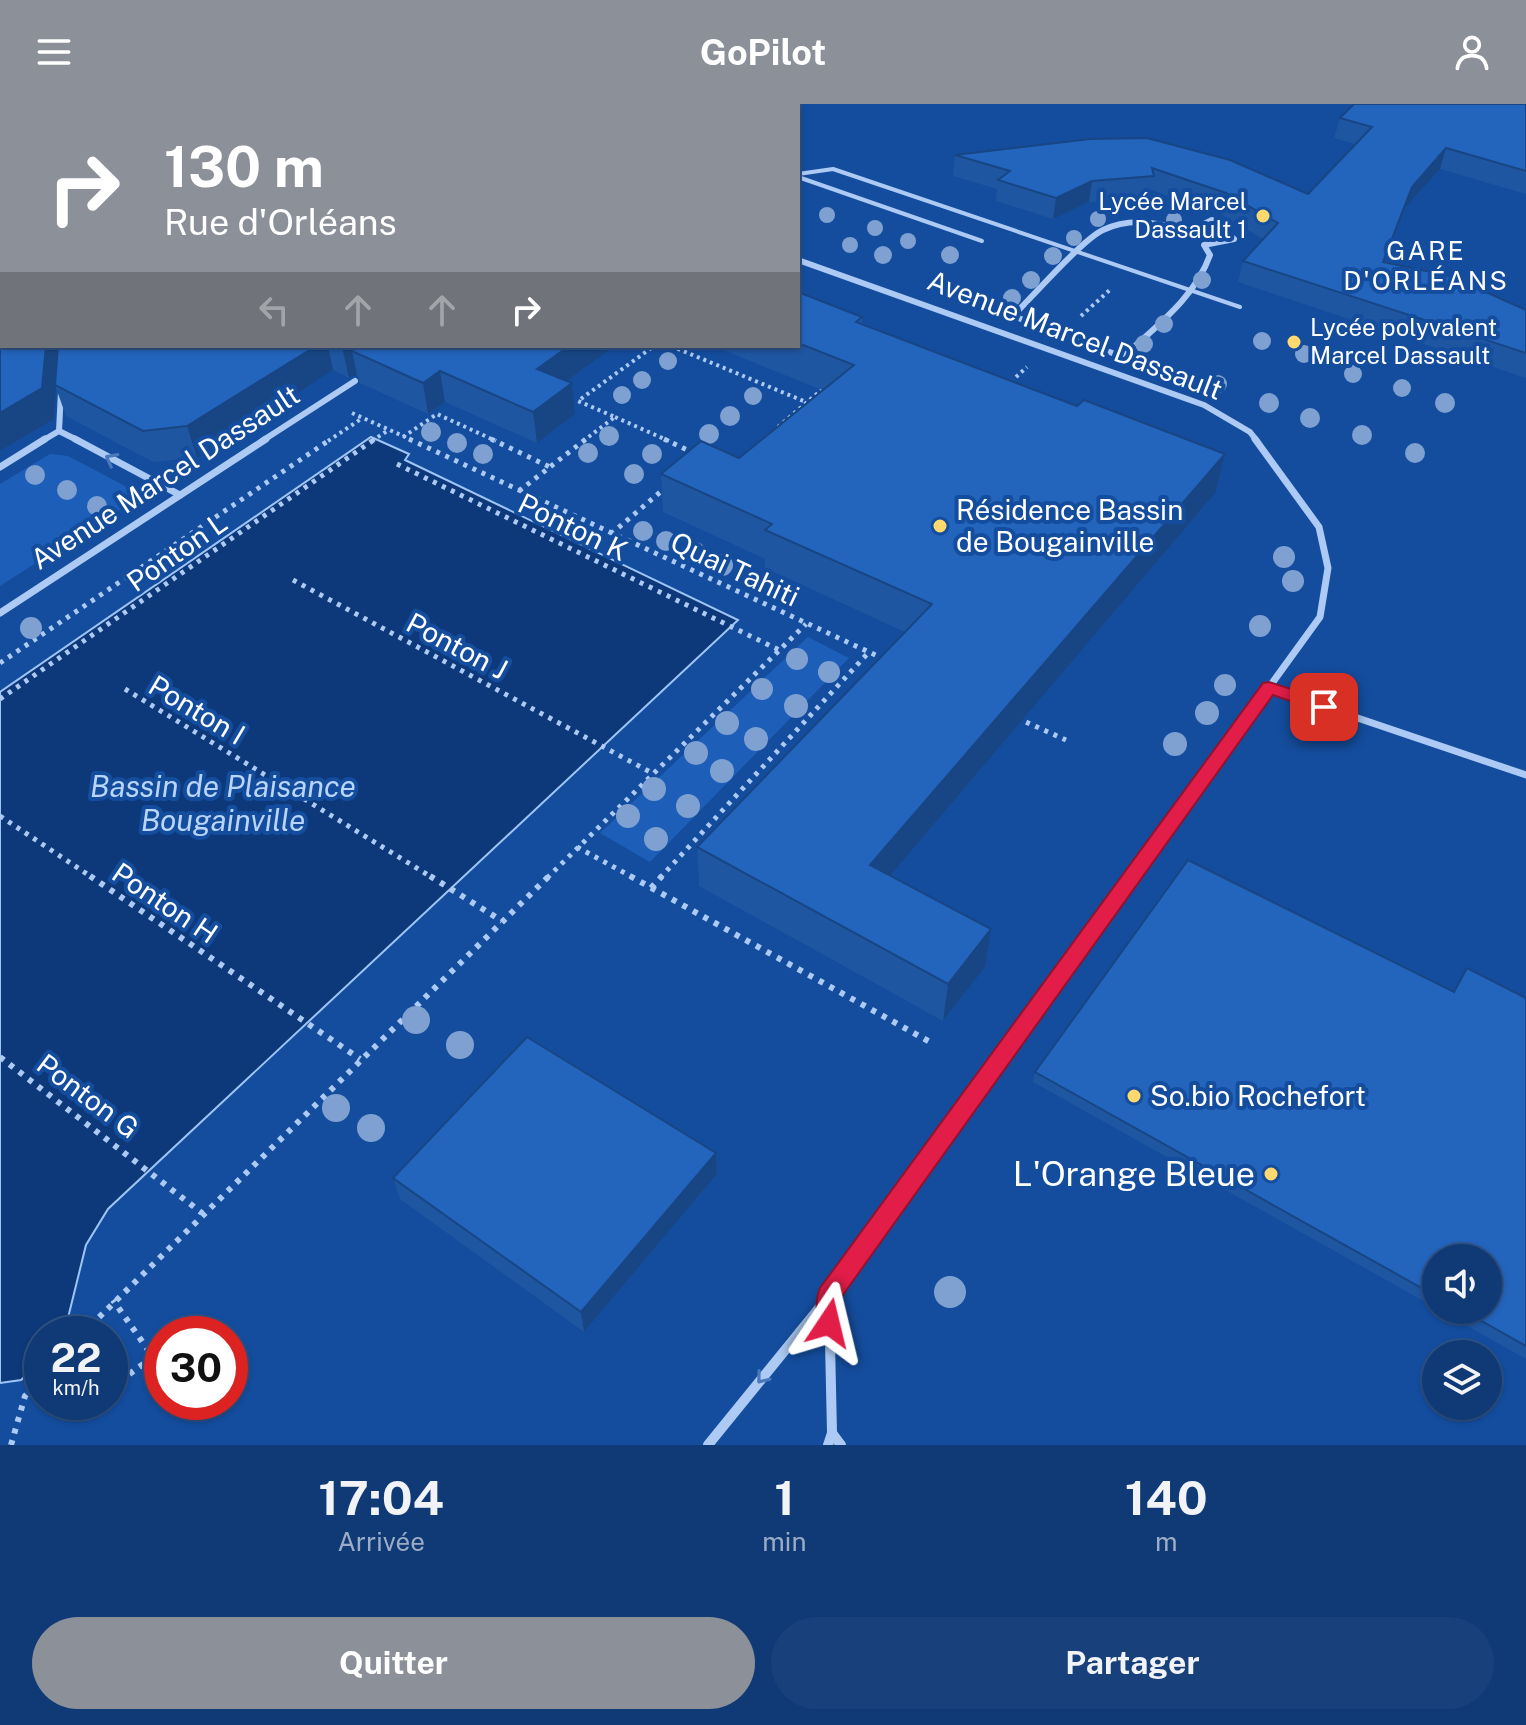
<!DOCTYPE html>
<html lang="fr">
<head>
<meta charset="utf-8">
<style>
  body { margin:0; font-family:"Public Sans",sans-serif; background:#18417b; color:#f1f3f6; height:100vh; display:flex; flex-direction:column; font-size:30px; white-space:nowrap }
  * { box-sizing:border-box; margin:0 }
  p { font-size:26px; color:#9badc5 }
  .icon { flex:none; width:44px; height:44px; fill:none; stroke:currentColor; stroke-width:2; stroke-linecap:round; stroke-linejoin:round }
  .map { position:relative; height:1341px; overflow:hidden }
  .details { display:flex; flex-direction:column; background:#0f3a76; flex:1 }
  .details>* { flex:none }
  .banner { position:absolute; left:0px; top:0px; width:800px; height:244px; box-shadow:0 2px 6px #0004,0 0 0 2px #2f5488; background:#8c9099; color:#fff; overflow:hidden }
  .buttons { position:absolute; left:1422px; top:1140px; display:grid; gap:16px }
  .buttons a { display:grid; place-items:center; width:80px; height:80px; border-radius:50%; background:#0f3a76; box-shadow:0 2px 6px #0004,0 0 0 2px #2f5488; font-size:40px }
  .speed { position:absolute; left:24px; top:1212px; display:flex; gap:16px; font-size:40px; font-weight:700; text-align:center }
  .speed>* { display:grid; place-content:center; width:104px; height:104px; border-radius:50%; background:#0f3a76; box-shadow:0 2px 6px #0004,0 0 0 2px #2f5488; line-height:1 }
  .speed small { font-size:20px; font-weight:400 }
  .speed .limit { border:12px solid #d22; background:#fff; color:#111 }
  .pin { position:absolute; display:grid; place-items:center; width:68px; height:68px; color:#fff; margin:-34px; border-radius:16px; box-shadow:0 4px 12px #0006 }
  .me { position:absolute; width:88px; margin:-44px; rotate:10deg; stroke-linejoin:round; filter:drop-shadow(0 0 6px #0008) }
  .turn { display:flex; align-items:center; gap:28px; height:168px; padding:0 32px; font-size:36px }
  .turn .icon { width:104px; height:104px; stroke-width:2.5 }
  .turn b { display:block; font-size:56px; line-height:68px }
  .lanes { display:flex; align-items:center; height:76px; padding:0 32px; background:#0003; justify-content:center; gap:40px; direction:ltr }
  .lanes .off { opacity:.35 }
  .eta { display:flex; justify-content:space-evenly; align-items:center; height:136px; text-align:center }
  .eta b { font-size:48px; font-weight:700; line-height:56px }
  .primary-button { display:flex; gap:16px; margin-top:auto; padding:16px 32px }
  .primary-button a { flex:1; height:92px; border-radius:48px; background:#8c9099; color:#fff; font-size:32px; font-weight:700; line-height:92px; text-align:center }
  .primary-button a+a { background:#18417b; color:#f1f3f6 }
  header { display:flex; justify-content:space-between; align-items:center; height:104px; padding:0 32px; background:#8c9099; color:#fff; font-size:36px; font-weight:700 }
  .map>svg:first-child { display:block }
</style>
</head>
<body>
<header><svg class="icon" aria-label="menu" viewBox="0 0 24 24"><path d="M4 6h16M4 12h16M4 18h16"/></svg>GoPilot<svg class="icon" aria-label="person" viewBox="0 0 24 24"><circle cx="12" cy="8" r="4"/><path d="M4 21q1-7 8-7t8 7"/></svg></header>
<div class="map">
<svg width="1526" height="1341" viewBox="0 0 1526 1341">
  <rect width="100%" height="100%" fill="#144d9e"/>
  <!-- green -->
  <g fill="#1d5fb8">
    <path d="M50,350L68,352L142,391L0,482V380Z"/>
    <path d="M808,533L849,554L650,758L600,729Z"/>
  </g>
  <!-- water -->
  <path fill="#0d397a" stroke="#9ec5f6" stroke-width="2" d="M371,333L409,350L405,356L738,516L108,1105L86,1141L64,1230H42V1256L21,1276L0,1279V588Z"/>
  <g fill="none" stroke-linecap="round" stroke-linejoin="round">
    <!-- path-far2 -->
    <g stroke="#accaf3" stroke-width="4" stroke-dasharray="3 4" stroke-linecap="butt">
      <path d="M1081,212L1112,184"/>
      <path d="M671,242L806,298"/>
      <path d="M1016,273L1027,263"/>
      <path d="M352,309L414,337"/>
      <path d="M615,313L669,337"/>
      <path d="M778,323L825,283"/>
      <path d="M403,333L437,310L496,337"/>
      <path d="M328,337L361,315"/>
      <path d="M372,337L387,327"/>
      <path d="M583,337L615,313L578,297L654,242"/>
    </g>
    <!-- path-far1 -->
    <g stroke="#accaf3" stroke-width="5" stroke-dasharray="4 6" stroke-linecap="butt">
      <path d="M409,335L884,555"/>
      <path d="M491,335L550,363"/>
      <path d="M664,335L694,349"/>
      <path d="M397,360L779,546"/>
      <path d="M519,387L586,335"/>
      <path d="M611,430L665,384"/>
      <path d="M293,476L652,669"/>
      <path d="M0,559L331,335"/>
      <path d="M125,585L433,774"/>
      <path d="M0,595L375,335"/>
      <path d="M1017,614L1066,636"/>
      <path d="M0,712L93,774"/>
      <path d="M577,743L634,774"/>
      <path d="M547,774L806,520"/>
      <path d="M660,774L869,548"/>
    </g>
    <!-- path -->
    <g stroke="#accaf3" stroke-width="6" stroke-dasharray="5 7" stroke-linecap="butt">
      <path d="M90,772L360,955"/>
      <path d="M430,772L502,817"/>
      <path d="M630,772L930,938"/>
      <path d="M651,784L662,772"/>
      <path d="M0,953L202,1109"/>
      <path d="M82,1230L549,772"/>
      <path d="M110,1284L153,1253L113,1196"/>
      <path d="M11,1341L25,1292L42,1274"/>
    </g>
    <!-- lane -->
    <g stroke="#accaf3" stroke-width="4">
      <path d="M296,2L299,0"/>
      <path d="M767,2L783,0"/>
      <path d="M798,70L833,65L1240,203"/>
      <path d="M798,73L982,137"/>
    </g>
    <!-- street-far2 -->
    <g stroke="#accaf3" stroke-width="6">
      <path d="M1212,116L1234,135L1204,141L1210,151C1195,194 1155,223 1123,253L1013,212C1032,193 1083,135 1103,126C1130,113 1161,118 1187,129Z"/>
      <path d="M798,156L1204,301L1250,328L1257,337"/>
      <path d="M59,327L61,287"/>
      <path d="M42,337L59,327L79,337"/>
      <path d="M262,337L355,277"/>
    </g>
    <!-- street-far1 -->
    <g stroke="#accaf3" stroke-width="7">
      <path d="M75,335L180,391"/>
      <path d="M0,363L45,335"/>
      <path d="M0,509L266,335"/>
      <path d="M1269,584L1526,671"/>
      <path d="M1131,774L1320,513L1328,464L1319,423L1255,335"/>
    </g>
    <!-- street -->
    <g stroke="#accaf3" stroke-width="10">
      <path d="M829,1193L832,1329L841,1341"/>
      <path d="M708,1341L829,1192L1132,772"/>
      <path d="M828,1341L832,1329"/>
    </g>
  </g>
  <!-- trees -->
  <g fill="#7ea1d2">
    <circle cx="827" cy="111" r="8"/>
    <circle cx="1098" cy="115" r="8"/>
    <circle cx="1174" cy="116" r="8"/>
    <circle cx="875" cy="124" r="8"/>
    <circle cx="1074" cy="134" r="8"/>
    <circle cx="908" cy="137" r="8"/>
    <circle cx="850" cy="141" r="8"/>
    <circle cx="883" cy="151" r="9"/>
    <circle cx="950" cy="151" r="9"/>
    <circle cx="1053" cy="152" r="9"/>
    <circle cx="1031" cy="176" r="9"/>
    <circle cx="1202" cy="176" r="9"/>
    <circle cx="1012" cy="194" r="9"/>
    <circle cx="1164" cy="220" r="9"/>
    <circle cx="1262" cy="237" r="9"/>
    <circle cx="1144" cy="240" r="9"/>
    <circle cx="1304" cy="250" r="9"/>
    <circle cx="668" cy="257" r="9"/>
    <circle cx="1353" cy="270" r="9"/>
    <circle cx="642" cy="276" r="9"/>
    <circle cx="1218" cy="280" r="9"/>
    <circle cx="1402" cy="284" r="9"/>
    <circle cx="622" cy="291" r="9"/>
    <circle cx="753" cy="292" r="9"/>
    <circle cx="1269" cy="299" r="10"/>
    <circle cx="1445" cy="299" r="10"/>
    <circle cx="730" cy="312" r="10"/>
    <circle cx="1310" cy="314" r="10"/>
    <circle cx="431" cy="328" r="10"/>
    <circle cx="709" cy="330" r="10"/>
    <circle cx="1362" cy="331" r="10"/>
    <circle cx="609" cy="332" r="10"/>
    <circle cx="457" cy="339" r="10"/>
    <circle cx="588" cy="349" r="10"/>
    <circle cx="1415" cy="349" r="10"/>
    <circle cx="483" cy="350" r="10"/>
    <circle cx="652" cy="350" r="10"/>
    <circle cx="634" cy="370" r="10"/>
    <circle cx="35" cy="371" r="10"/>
    <circle cx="67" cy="386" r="10"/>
    <circle cx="97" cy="402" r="10"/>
    <circle cx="643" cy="427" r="10"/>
    <circle cx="666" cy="437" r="10"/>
    <circle cx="695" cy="449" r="11"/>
    <circle cx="1284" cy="453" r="11"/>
    <circle cx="722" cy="461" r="11"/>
    <circle cx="1293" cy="477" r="11"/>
    <circle cx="1260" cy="522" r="11"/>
    <circle cx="31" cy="524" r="11"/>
    <circle cx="797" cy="555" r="11"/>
    <circle cx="829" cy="568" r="11"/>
    <circle cx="1225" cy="581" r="11"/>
    <circle cx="762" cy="585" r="11"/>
    <circle cx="796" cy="602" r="12"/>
    <circle cx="1207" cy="609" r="12"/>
    <circle cx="727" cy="619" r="12"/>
    <circle cx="756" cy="635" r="12"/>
    <circle cx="1175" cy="640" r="12"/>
    <circle cx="696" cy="649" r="12"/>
    <circle cx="722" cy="667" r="12"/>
    <circle cx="654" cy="685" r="12"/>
    <circle cx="688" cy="702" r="12"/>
    <circle cx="628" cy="712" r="12"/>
    <circle cx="656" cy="735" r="12"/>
    <circle cx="416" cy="916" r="14"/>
    <circle cx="460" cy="941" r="14"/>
    <circle cx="336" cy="1004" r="14"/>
    <circle cx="371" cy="1024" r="14"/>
    <circle cx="950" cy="1188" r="16"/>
  </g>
  <!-- wall -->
  <g fill="#1e56a2">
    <path d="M0,0H200V2H2V242H615L566,277L572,279L575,310L537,339L445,298L428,310L360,279L357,271L349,274L333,266L197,354L153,358L66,312L56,284L54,315L0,347Z"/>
    <path d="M1526,0V90L1440,65L1405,104L1385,158L1526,206V274L1238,178L1243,157L1263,135L1221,110L1152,86L1150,93L1089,98L1053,115L996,97L997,85L953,72L955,51L1090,35L1308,90L1355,40L1334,34L1340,14Z"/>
    <path d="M798,188L862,213V220L1077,302L1225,350L1216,388L890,772L991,825L985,863L943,917L699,782L697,743L905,528L765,464V455L663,408L661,370L739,354L822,286L713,242H798Z"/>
    <path d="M1454,888L1526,894V1255L1439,1206H1488L1436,1154V1204L1033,978L1035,968Z"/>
    <path d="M716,1049L717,1070L584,1228L400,1095L393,1074Z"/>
  </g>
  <!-- shaded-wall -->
  <g fill="#184684">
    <path d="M187,0H200V2H186Z"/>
    <path d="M1446,44L1440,65L1405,104L1376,179L1383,158L1412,83Z"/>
    <path d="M1092,77L1089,98L1053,115L1056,94Z"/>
    <path d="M46,242H59L55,281L56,284L54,315L0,347V309Z"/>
    <path d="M316,242H328L333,266L197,354L187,322Z"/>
    <path d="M346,242H351L357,271L349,274L342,243Z"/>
    <path d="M569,242H615L540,296L537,265Z"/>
    <path d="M440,267L445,298L428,310L423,279Z"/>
    <path d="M572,279L575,310L537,339L533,308Z"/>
    <path d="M1225,350L1216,388L867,799L870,761Z"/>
    <path d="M991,825L985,863L943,917L948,880Z"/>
    <path d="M716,1049L717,1070L584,1228L581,1208Z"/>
  </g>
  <!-- building -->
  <g fill="#2364bc" stroke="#184684" stroke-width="2">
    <path d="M0,0H187L186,2H2V242H46L42,284L0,309Z"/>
    <path d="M1354,0H1526V67L1446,44L1412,83L1383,158L1450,172L1526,206V249L1243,157L1278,119L1226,89L1152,64L1154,72L1092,77L1056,94L998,76L1010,67L955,51L1090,35L1147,34L1230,56L1308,90L1372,23L1340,14Z"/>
    <path d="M798,188L862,213L856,218L1077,302L1084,296L1225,350L870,761L991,825L948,880L697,743L932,500L765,426L772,420L661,370L701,337L739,354L854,261L798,239Z"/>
    <path d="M58,242H316L187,322L143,327L55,281Z"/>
    <path d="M351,242H569L537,265L572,279L533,308L440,267L423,279L354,248Z"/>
    <path d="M1188,756L1454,888L1467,864L1526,894V1242L1462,1206H1488V1154H1436V1192L1035,968Z"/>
    <path d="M527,933L716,1049L581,1208L393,1074Z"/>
  </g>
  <!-- one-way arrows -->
  <defs><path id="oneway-chevron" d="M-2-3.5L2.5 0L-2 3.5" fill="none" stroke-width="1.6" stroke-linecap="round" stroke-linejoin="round" transform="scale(2)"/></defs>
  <g stroke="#4979bc">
    <use href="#oneway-chevron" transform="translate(111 355) rotate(-152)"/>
    <use href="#oneway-chevron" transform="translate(762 1274) rotate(129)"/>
  </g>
  <!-- route -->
  <path fill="#e11d48" stroke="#92132f" stroke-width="2" d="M1269,578L1331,598L1333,603L1324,609L1273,591L840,1195L841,1219L838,1227L829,1231L821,1227C815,1215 815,1197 820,1184L1263,579Z"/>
  <!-- markers -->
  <g fill="#ffd96e" stroke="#144d9e" stroke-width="3">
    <circle cx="1263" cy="112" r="8"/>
    <circle cx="1294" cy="238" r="8"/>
    <circle cx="940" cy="422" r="8"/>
    <circle cx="1134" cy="992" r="8"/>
    <circle cx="1271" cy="1070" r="8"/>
  </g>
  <g text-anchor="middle" stroke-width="8" stroke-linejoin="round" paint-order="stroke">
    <!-- far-poi labels -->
    <g font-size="24" fill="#fff" stroke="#144d9e" text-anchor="end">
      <text x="1247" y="106">Lycée Marcel<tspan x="1247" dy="28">Dassault 1</tspan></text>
      <text x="1310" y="232" text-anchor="start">Lycée polyvalent<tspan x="1310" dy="28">Marcel Dassault</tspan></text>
    </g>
    <!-- far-neighbourhood labels -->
    <g font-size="26" letter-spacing="2" fill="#fff" stroke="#144d9e">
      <text x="1426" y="156">GARE<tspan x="1426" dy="30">D'ORLÉANS</tspan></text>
    </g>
    <!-- street labels -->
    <g font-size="28" fill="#fff" stroke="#144d9e">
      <text transform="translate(1075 231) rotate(21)" y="10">Avenue Marcel Dassault</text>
      <text transform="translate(165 373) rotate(-33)" y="10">Avenue Marcel Dassault</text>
      <text transform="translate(573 423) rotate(26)" y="10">Ponton K</text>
      <text transform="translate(177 448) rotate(-35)" y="10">Ponton L</text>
      <text transform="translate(735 465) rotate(25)" y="10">Quai Tahiti</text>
      <text transform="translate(457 542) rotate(28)" y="10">Ponton J</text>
      <text transform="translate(197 606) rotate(31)" y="10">Ponton I</text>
      <text transform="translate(165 799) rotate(34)" y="10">Ponton H</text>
      <text transform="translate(88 992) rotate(37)" y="10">Ponton G</text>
    </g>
    <!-- poi labels -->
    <g font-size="28" fill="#fff" stroke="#144d9e" text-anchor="start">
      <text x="956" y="416">Résidence Bassin<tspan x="956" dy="32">de Bougainville</tspan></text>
      <text x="1150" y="1002">So.bio Rochefort</text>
    </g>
    <!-- water labels -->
    <g font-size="30" font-style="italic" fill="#b9d5fa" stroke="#144d9e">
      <text x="223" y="693">Bassin de Plaisance<tspan x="223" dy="34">Bougainville</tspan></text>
    </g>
    <!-- near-poi labels -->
    <g font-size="34" fill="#fff" stroke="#144d9e" text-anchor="end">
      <text x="1255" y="1082">L'Orange Bleue</text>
    </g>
  </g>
</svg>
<div class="buttons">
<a><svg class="icon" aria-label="sound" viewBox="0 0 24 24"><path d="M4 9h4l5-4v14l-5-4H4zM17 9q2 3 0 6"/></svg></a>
<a><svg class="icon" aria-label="layers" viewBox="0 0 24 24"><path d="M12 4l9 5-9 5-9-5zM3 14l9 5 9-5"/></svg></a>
</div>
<div class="speed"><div>22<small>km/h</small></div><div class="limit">30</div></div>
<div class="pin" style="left:1324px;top:603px;background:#d93025"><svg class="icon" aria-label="arrive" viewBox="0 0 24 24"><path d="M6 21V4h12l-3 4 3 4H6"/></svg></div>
<svg class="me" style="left:829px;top:1219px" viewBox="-20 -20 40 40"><path d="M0-17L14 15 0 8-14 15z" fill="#e11d48" stroke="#fff" stroke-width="4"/></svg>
<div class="banner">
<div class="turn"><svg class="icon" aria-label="right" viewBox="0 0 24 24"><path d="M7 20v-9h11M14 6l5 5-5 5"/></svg><div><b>130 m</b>Rue d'Orléans</div></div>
<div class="lanes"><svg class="icon off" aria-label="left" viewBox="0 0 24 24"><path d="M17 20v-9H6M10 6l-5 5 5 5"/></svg><svg class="icon off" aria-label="ahead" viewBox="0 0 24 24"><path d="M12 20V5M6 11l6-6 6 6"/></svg><svg class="icon off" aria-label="ahead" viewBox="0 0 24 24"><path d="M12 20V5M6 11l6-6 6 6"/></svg><svg class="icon" aria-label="right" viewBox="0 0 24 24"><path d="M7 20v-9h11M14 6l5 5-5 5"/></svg></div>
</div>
</div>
<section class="details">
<div class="eta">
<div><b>17:04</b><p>Arrivée</p></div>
<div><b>1</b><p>min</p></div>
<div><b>140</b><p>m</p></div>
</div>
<div class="primary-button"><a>Quitter</a><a>Partager</a></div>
</section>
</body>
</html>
